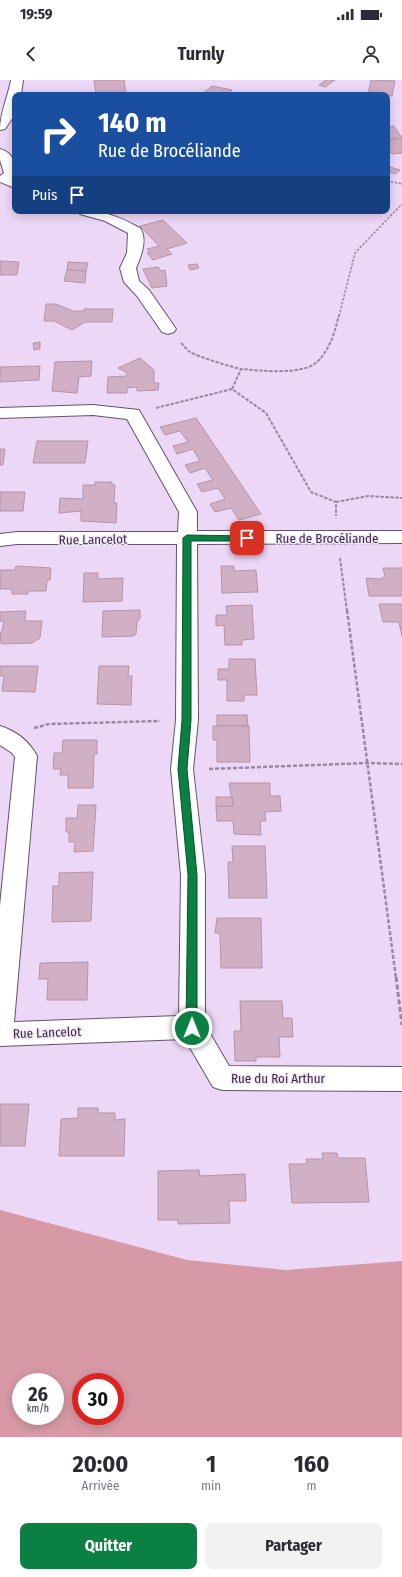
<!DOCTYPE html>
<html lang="fr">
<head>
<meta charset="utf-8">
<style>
  body { margin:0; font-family:"Fira Sans Condensed",sans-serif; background:#f2f2f3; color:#2b2b33; height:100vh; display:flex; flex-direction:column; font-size:15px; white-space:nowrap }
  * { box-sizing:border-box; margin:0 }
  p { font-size:13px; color:#7c7c81 }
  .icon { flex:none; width:22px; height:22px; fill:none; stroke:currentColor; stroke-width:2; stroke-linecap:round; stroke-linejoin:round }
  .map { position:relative; height:1357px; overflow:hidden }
  .drawer { display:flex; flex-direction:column; background:#fff; flex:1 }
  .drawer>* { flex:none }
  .banner { position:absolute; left:12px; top:12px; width:378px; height:122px; border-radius:8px; box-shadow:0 2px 10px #0003; background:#1a4fa0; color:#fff; overflow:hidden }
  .speed { position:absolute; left:12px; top:1293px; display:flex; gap:8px; font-size:20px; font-weight:700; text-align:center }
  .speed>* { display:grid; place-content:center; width:52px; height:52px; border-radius:50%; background:#fff; box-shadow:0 2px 10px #0003; line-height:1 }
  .speed small { font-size:10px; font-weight:400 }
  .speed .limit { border:6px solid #d22; background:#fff; color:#111 }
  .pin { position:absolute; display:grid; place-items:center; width:34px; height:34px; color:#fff; margin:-17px; border-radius:8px; box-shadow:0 2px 6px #0006 }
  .me { position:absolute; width:44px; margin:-22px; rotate:0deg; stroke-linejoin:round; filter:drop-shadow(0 0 3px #0008) }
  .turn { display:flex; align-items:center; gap:14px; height:84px; padding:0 20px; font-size:18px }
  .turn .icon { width:52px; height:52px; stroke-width:2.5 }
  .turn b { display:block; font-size:28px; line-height:34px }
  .then { display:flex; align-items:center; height:38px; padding:0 20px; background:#0003; gap:8px; font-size:15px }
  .eta { display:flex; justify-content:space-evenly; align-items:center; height:68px; text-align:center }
  .eta b { font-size:24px; font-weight:700; line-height:28px }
  .primary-button { display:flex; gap:8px; margin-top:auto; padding:8px 20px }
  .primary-button a { flex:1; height:46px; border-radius:8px; background:#0b8043; color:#fff; font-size:16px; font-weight:700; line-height:46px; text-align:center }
  .primary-button a+a { background:#f2f2f3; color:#2b2b33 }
  .status { display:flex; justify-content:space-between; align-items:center; height:28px; padding:0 20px; background:#fff; direction:ltr }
  .status svg { height:11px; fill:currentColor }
  header { display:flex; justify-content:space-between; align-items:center; height:52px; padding:0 20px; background:#fff; font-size:18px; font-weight:700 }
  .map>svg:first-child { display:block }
</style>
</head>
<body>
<div class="status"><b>19:59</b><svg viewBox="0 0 49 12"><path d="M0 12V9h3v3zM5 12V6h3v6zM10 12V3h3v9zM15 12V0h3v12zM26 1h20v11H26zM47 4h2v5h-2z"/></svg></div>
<header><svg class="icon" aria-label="back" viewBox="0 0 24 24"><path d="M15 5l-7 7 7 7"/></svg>Turnly<svg class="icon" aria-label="person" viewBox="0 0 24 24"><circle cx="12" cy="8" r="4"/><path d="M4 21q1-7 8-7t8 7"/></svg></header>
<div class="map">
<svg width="402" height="1357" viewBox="0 0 402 1357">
  <rect width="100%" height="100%" fill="#ecd7f6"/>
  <!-- green -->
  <path fill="#d799a5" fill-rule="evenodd" d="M0,1130L187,1180L286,1190L402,1181V1357H0ZM21,1302H55V1336H21ZM81,1302H115V1336H81Z"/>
  <!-- building -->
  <g fill="#d1afc4" stroke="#b594a9">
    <path d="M94,0H124L126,13L96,15Z"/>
    <path d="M326,0H335L325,7L319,5Z"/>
    <path d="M371,0L395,1L392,16L368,14Z"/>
    <path d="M212,6L232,10L228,14L232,15H201Z"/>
    <path d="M394,46L402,58L387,60V47Z"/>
    <path d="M402,58V73L392,74L387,68V60Z"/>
    <path d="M387,86L400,90L395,94L387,91Z"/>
    <path d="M163,140L187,163L167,169L172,174L153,180L147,173H150L147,169L159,166L140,146Z"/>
    <path d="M0,181L19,182L17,195H0Z"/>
    <path d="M68,182L88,183L86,191L67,190Z"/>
    <path d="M197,184L199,188L190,190L188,185Z"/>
    <path d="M158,187L161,191L165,190L167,206L152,208L143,189Z"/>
    <path d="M67,190L86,191L85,203L64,201Z"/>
    <path d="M46,224H56L73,231H84V229H113L112,242H85L72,250L54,241H44Z"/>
    <path d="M40,262V269L34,270L33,263Z"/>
    <path d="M140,278L154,290V303H159L158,310L137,311V307L127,308V313H107L108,297L126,296L127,293L118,288Z"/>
    <path d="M92,281L91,296L79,297L77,313L52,311L55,282Z"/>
    <path d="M40,286L39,300L0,302V287Z"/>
    <path d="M196,338L261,434L239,440L231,428L215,432L210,424L225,419L218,408L202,412L197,404L213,400L205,388L190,393L185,385L200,381L193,369L177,374L173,366L188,362L180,351L165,355L160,347Z"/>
    <path d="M37,361H88L85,383H33Z"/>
    <path d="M0,369H5L3,385H0Z"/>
    <path d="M95,402H112V405H115L114,423H117L116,443L81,441V431L59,433L60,418L83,419V405H95Z"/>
    <path d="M0,412H25L23,431H0Z"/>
    <path d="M16,486L51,488L50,500H47L46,511H28V514H12V509H0V490H15Z"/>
    <path d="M221,486H234V491L256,490L258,512L222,513Z"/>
    <path d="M383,488H402V516H369L366,498L381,499L385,496Z"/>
    <path d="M84,493H98V499L123,498L122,521L83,522Z"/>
    <path d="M379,524H402V556L399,542H383Z"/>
    <path d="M252,525L254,559L242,560V565H225L224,545L216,546V535H227L226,526Z"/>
    <path d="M140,530V539L137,542L136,554L134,556L102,557L103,531Z"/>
    <path d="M26,531L25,541H42L40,558L32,563L1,564L0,553L2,551L4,541H0V532Z"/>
    <path d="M229,579H255L257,615H244V621H227V600H218V589H229Z"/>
    <path d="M0,586H38L35,612L2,611L4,596H0Z"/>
    <path d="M99,586H129L128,596H132L131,625L97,624Z"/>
    <path d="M217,635H247L248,646H217Z"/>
    <path d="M213,646H249L250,682H217V660H213Z"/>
    <path d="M63,660H97V674H94L93,708H68V695H60L61,689H53L54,673H62Z"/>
    <path d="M229,703H270V716H280L281,731L265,732L266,741H260L261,755L234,754L233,741H217L216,726H233Z"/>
    <path d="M216,717H232L233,726H216Z"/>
    <path d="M78,725H96L93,771L74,772L75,762H69V752H66V738H77Z"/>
    <path d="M232,766H265L267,818H229L228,782H233Z"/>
    <path d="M93,792L91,841L52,842L53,806H59V793Z"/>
    <path d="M217,838H261L262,888H221L220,853H215Z"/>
    <path d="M88,882L87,920H47L48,899H39L40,883Z"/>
    <path d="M240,921H282L283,938H292L293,957H279L280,977H256V981H235L234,951H241Z"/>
    <path d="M0,1024H29L25,1066H0Z"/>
    <path d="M78,1028H98V1033H115V1040L125,1039L124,1076H59L61,1039L78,1038Z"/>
    <path d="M322,1073H337L338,1078H365L369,1122L292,1123L289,1084H307L306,1079H323Z"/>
    <path d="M199,1090L200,1096L245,1094L246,1121H229L230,1143L178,1144V1140H158V1091Z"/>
  </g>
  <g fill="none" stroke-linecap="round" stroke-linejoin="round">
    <defs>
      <g id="minor">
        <path d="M11,0H23L21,15H15V34L5,49L0,50C0,33 8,17 11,0Z"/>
        <path d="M0,69C19,74 15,94 15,108L0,102V96L4,93L0,80Z"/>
        <path d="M78,131C106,131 115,135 140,148C148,159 141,177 136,188L139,201L149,210L176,249L174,252L168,254L162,252L137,216L124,202L120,188L127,173L128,153L105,141L80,134Z"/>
        <path d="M93,325L139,330L197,432V451H402V463L197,464L198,640L193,689L205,795V945L229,986L402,987V1011L222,1010L213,1007L185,959L0,966V826L15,677L12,673L0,665V646C16,651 29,661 37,676L14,942L179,936L181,795L171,689L176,640L177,464H17L0,466V454L17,452H178L179,432L127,339L93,335L0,338V328Z"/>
      </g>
    </defs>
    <!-- minor casing -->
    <use href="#minor" stroke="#65526d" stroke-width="2"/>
    <!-- path-far3 -->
    <g stroke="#98889f" stroke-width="1.5" stroke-dasharray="2.5 1.5" stroke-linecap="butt">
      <path d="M387,101L402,104"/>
      <path d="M339,236L355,173L402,124"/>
    </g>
    <!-- path-far2 -->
    <g stroke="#98889f" stroke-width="2" stroke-dasharray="3.5 1.5" stroke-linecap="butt">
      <path d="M181,263C184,266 187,270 190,272C196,276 234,288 242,289C260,291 304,295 317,282C330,270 335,251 339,235"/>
      <path d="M232,309L241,289"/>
      <path d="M156,328L232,309L266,333L311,412L336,422V436"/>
      <path d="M336,422L368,416L402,418"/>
      <path d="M340,478L347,531"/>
    </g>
    <!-- path-far1 -->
    <g stroke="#98889f" stroke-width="2.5" stroke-dasharray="4 2" stroke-linecap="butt">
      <path d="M347,530L396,898"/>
      <path d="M34,648L49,644L160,641"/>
      <path d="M209,689L368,683L402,684"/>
    </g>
    <!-- path -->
    <path stroke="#98889f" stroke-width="3" stroke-dasharray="5 2.5" stroke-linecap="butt" d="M396,897L402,945"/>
    <!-- minor -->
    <use href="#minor" fill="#fff" fill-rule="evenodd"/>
  </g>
  <!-- route -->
  <path fill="#0b8043" stroke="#07532c" d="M187,455L247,456L251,458L247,461H191V640L187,689L197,795V948L195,951L192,952L188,951L186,948L188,795L178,689L182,640L183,458Z"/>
  <g text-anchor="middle" stroke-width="3" stroke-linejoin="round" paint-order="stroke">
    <!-- street labels -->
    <g font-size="13" fill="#382f3c" stroke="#f4e7fb">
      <text x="327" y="463">Rue de Brocéliande</text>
      <text transform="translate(93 459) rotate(-1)" y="5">Rue Lancelot</text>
      <text transform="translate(47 952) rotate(-2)" y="5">Rue Lancelot</text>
      <text x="278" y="1003">Rue du Roi Arthur</text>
    </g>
  </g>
</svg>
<div class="speed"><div>26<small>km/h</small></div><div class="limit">30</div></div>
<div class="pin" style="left:247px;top:458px;background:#d93025"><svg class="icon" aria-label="arrive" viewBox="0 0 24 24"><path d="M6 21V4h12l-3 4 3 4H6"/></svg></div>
<svg class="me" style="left:192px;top:948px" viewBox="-20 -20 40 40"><circle r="17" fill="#0b8043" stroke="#fff" stroke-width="3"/><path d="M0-11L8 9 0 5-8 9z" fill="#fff"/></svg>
<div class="banner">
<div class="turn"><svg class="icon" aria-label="right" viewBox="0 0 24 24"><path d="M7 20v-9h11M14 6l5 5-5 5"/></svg><div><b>140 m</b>Rue de Brocéliande</div></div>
<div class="then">Puis<svg class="icon" aria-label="arrive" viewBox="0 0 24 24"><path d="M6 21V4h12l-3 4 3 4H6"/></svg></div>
</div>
</div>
<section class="drawer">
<div class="eta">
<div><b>20:00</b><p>Arrivée</p></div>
<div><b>1</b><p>min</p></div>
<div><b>160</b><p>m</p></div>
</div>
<div class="primary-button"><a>Quitter</a><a>Partager</a></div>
</section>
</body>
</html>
